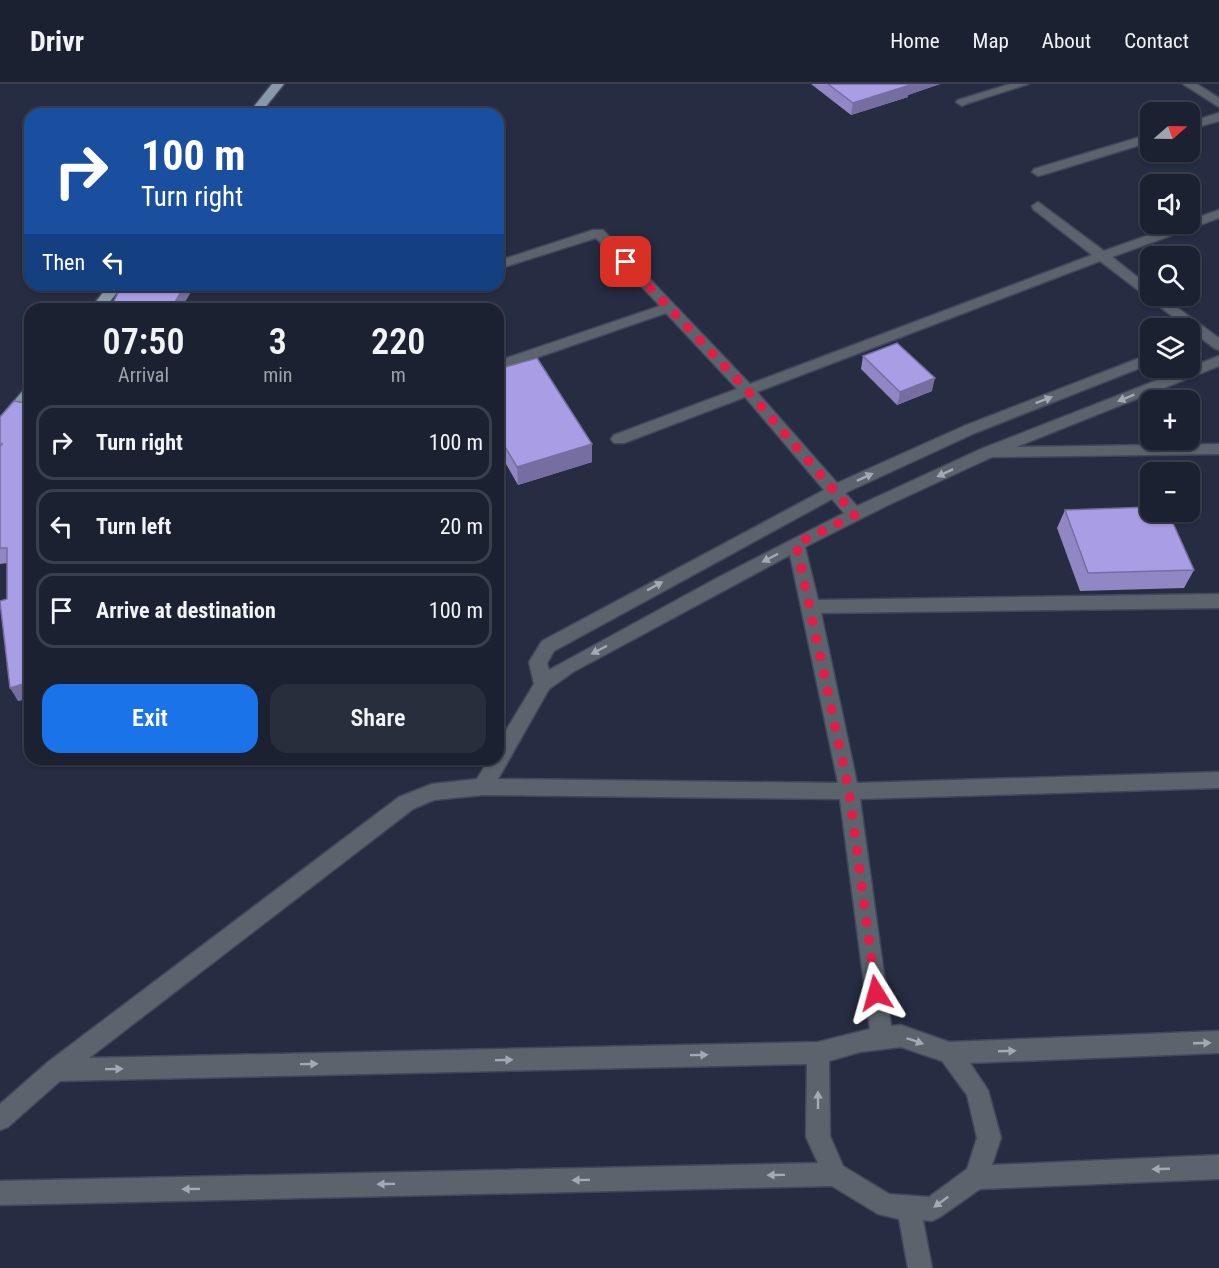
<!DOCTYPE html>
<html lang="en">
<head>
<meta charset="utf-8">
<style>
  body { margin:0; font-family:"Roboto Condensed",sans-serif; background:#292e3d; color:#f1f3f6; height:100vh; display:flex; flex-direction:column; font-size:22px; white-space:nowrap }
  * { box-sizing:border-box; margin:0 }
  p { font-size:20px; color:#a0a3ab }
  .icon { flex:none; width:33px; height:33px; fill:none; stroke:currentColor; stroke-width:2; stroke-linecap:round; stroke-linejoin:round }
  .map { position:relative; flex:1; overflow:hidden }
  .details { position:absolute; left:24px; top:219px; width:480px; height:462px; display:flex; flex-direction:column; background:#1c2131; border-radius:18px; box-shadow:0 2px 4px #0004,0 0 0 2px #3a3e4d }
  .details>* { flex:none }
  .hud { position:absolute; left:24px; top:24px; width:480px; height:183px; border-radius:18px; box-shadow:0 2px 4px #0004,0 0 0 2px #3a3e4d; background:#1a4fa0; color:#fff; overflow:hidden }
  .needle { width:39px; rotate:70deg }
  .buttons { position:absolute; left:1140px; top:18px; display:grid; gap:12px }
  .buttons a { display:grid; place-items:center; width:60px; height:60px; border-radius:12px; background:#1c2131; box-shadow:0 2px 4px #0004,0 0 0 2px #3a3e4d; font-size:30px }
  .pin { position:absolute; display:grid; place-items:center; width:51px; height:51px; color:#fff; margin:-26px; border-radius:12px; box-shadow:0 3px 9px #0006 }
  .me { position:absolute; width:66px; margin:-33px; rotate:352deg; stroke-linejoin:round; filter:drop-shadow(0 0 4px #0008) }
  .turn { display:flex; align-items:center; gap:21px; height:126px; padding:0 18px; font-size:27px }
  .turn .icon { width:78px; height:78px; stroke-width:2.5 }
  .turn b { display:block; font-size:42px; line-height:51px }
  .then { display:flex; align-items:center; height:57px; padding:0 18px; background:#0003; gap:12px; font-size:22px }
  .eta { display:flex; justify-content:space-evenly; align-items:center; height:102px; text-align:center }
  .eta b { font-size:36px; font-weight:600; line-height:42px }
  .action { display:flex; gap:12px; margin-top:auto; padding:12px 18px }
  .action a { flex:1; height:69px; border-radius:18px; background:#1a73e8; color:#fff; font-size:24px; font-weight:600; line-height:69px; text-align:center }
  .action a+a { background:#292e3d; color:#f1f3f6 }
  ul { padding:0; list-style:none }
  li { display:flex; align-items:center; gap:18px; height:75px; margin:0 12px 9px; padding:0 6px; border:3px solid #3a3e4d; border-radius:18px }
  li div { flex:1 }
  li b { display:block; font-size:22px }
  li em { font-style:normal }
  header { display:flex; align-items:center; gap:36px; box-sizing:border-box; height:84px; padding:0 30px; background:#1c2131; border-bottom:2px solid #3a3e4d }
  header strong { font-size:28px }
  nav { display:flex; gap:33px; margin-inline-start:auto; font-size:21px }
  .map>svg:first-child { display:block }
</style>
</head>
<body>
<header>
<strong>Drivr</strong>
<nav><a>Home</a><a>Map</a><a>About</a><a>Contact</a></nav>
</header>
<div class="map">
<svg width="1219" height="1184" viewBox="0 0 1219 1184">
  <rect width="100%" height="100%" fill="#262c41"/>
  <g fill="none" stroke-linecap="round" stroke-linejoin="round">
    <defs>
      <g id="minor">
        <path d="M1010,0H1028L966,20L962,22L956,18L958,16Z"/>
        <path d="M1183,0H1197L1219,14V23Z"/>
        <path d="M1219,29V37L1190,45V38Z"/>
        <path d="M1150,50V58L1042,91L1038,92L1032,88L1034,85Z"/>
        <path d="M1038,118L1104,167L1180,140H1190V136L1219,126V134L1112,173L1150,203V212H1161L1219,254V266L1214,264L1100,177L757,308L837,399L964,342L1150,270V280L975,349L845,409L857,422L981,365L1219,272V282L1016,363L1219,360V370L992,373L886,422L805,463L818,516L1219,510V524L821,529L857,699L1219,688V704L860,715L891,942L901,941L949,958L1219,947V969L970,979L988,1006L1001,1054L992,1081L1219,1071V1095L980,1105L940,1133L932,1137L923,1136L932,1184H908L899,1135L878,1130L832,1102L0,1121V1097L818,1079L806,1053L807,980L60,997L8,1043L0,1046V1020L48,978L399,713L432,700L477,695L489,675H498V660L534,600L529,578L542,557L824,406L745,313L624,359H614L611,355L614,351L737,305L666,229L498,287V277L660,222L596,154L498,185V177L593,146H603L750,300L1092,171L1033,125L1032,122ZM832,415L844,429L717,494L549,586L547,579L554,567ZM790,471L838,699L498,695L549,605L573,588ZM483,711L840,715L870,945L818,958L89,974L413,725L434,716ZM901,963L942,977L967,1011L977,1054L967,1085L929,1113L889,1110L843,1082L830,1052L829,977L860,968Z"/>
      </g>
      <g id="major">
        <path d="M272,0H284L260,30H248Z"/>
        <path d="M109,201H123L104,225H90Z"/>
        <path d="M30,302V317L5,348L0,349V334L25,304Z"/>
      </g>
    </defs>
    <!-- minor casing -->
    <use href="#minor" stroke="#42475b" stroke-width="3"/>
    <!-- major casing -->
    <use href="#major" stroke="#42475b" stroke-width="3"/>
    <!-- minor -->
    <use href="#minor" fill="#5b636c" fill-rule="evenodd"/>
    <!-- major -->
    <use href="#major" fill="#8898aa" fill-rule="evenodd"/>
  </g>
  <!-- wall -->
  <g fill="#9187c5">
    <path d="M811,0H940L908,11V13L851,31Z"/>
    <path d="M863,272L932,307L897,321L861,285Z"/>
    <path d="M498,285L592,360V378L518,401L498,366Z"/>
    <path d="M30,320V614L18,617L7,515V479L0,480V333Z"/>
    <path d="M1065,426L1194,486L1184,504L1080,507L1057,444Z"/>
  </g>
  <!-- shaded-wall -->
  <g fill="#766ea0">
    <path d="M908,0H940L908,11V13L851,31L853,19Z"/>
    <path d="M185,201H195L181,225H171Z"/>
    <path d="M935,294L932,307L897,321L900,308Z"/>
    <path d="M592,360V378L518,401L517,383Z"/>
    <path d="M30,598V614L18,617L10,604Z"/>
  </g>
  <!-- building -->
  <g fill="#a99de5" stroke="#766ea0" stroke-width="1.5">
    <path d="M828,0H908L910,1L853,19Z"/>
    <path d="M122,201H185L171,225H127L111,223Z"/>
    <path d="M897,259L935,294L900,308L863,272Z"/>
    <path d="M537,274L592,360L517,383L498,351V285Z"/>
    <path d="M14,317L30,320V376L25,383L30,382V598L10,604L0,518V517L7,515V464H0V363L2,360H0V333Z"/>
    <path d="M1150,423V428H1168L1194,486L1088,489L1065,426Z"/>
  </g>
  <!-- one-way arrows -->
  <defs><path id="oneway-solid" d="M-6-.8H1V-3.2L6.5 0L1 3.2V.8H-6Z" transform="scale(1.5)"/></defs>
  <g fill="#a3aab5">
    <use href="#oneway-solid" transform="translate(1126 314) rotate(158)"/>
    <use href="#oneway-solid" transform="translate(1044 316) rotate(-21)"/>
    <use href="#oneway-solid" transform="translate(945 389) rotate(155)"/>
    <use href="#oneway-solid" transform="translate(865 393) rotate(-25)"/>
    <use href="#oneway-solid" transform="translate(770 474) rotate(152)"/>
    <use href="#oneway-solid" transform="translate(655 502) rotate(-29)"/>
    <use href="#oneway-solid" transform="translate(599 566) rotate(152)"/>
    <use href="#oneway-solid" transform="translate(915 957) rotate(19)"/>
    <use href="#oneway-solid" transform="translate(1202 959) rotate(-2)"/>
    <use href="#oneway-solid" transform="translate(1007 967) rotate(-2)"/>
    <use href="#oneway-solid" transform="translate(699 971) rotate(-1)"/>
    <use href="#oneway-solid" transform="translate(504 976) rotate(-1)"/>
    <use href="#oneway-solid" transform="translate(309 980) rotate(-1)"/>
    <use href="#oneway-solid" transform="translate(114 985) rotate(-1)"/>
    <use href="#oneway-solid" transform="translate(818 1016) rotate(-90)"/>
    <use href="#oneway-solid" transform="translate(1161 1085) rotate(178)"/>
    <use href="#oneway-solid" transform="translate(776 1091) rotate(179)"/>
    <use href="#oneway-solid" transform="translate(581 1096) rotate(179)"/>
    <use href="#oneway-solid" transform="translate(386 1100) rotate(179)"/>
    <use href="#oneway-solid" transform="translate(191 1105) rotate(179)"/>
    <use href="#oneway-solid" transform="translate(941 1118) rotate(144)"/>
  </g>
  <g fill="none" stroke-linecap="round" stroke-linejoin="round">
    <!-- route -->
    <path stroke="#e11d48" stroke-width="10" stroke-dasharray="0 18" d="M626,178L747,306L855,431L796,460L849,707L876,909"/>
  </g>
</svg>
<div class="buttons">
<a><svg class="needle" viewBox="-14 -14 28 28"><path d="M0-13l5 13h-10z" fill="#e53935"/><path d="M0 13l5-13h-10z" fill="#a0a3ab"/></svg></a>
<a><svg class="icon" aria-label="sound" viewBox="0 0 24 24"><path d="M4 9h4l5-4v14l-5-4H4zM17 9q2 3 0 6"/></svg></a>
<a><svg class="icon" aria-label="search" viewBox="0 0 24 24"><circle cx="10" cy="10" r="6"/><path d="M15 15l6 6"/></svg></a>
<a><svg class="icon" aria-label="layers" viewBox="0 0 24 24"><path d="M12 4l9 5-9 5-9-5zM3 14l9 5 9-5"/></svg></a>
<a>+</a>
<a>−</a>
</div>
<div class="pin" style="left:626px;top:178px;background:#d93025"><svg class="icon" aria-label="arrive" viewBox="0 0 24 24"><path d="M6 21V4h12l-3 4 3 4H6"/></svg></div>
<svg class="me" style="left:876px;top:909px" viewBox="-20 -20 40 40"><path d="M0-17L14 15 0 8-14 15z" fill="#e11d48" stroke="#fff" stroke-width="4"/></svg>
<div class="hud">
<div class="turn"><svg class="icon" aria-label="right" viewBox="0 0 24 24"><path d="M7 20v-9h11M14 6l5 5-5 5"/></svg><div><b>100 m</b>Turn right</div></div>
<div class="then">Then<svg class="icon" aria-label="left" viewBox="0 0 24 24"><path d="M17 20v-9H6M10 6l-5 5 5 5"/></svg></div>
</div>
<section class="details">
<div class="eta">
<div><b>07:50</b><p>Arrival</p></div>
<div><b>3</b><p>min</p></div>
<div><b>220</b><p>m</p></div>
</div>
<ul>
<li><svg class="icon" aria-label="right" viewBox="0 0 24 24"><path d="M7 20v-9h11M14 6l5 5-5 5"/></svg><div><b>Turn right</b></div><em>100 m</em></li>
<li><svg class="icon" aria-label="left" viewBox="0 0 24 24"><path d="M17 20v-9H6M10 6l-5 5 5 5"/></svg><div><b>Turn left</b></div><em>20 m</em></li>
<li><svg class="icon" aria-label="arrive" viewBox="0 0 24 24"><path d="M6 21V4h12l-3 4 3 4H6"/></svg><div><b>Arrive at destination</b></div><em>100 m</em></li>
</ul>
<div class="action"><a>Exit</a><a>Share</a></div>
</section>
</div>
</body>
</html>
